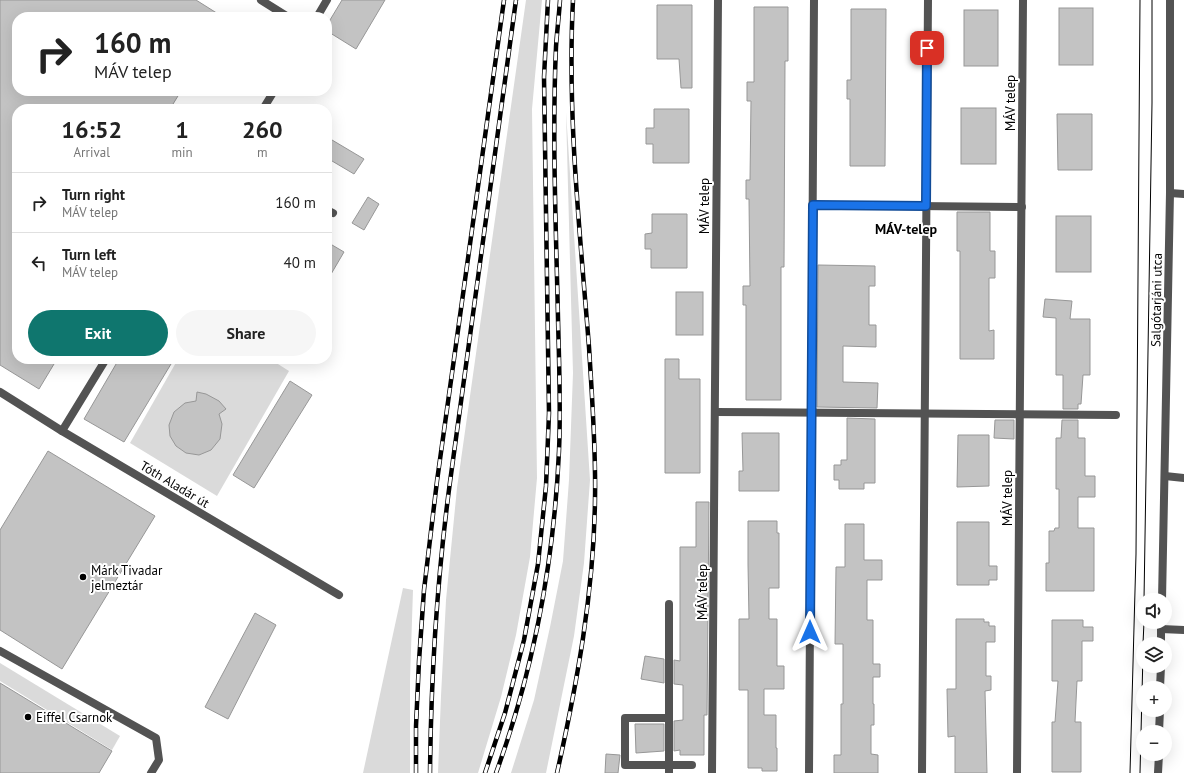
<!DOCTYPE html>
<html lang="en">
<head>
<meta charset="utf-8">
<style>
  body { margin:0; font-family:"PT Sans",sans-serif; background:#f6f6f6; color:#222; height:100vh; display:flex; flex-direction:column; font-size:15px; white-space:nowrap }
  * { box-sizing:border-box; margin:0 }
  p { font-size:13px; color:#767676 }
  .icon { flex:none; width:22px; height:22px; fill:none; stroke:currentColor; stroke-width:2; stroke-linecap:round; stroke-linejoin:round }
  .map { position:relative; flex:1; overflow:hidden }
  .details { position:absolute; left:12px; top:104px; width:320px; height:260px; display:flex; flex-direction:column; background:#fff; border-radius:16px; box-shadow:0 4px 16px #0002 }
  .details>* { flex:none }
  .hud { position:absolute; left:12px; top:12px; width:320px; height:84px; border-radius:16px; box-shadow:0 4px 16px #0002; background:#fff; color:#222; overflow:hidden }
  .tools { position:absolute; left:1136px; top:593px; display:grid; gap:8px }
  .tools a { display:grid; place-items:center; width:36px; height:36px; border-radius:50%; background:#fff; box-shadow:0 4px 16px #0002; font-size:20px }
  .pin { position:absolute; display:grid; place-items:center; width:34px; height:34px; color:#fff; margin:-17px; border-radius:8px; box-shadow:0 2px 6px #0006 }
  .me { position:absolute; width:44px; margin:-22px; rotate:0deg; stroke-linejoin:round; filter:drop-shadow(0 0 3px #0008) }
  .turn { display:flex; align-items:center; gap:14px; height:84px; padding:0 16px; font-size:18px }
  .turn .icon { width:52px; height:52px; stroke-width:2.5 }
  .turn b { display:block; font-size:28px; line-height:34px }
  .eta { display:flex; justify-content:space-evenly; align-items:center; height:68px; text-align:center }
  .eta b { font-size:24px; font-weight:700; line-height:28px }
  .action { display:flex; gap:8px; margin-top:auto; padding:8px 16px }
  .action a { flex:1; height:46px; border-radius:24px; background:#0f766e; color:#fff; font-size:16px; font-weight:700; line-height:46px; text-align:center }
  .action a+a { background:#f6f6f6; color:#222 }
  ul { padding:0; list-style:none }
  li { display:flex; align-items:center; gap:12px; height:60px; padding:0 16px; border-top:1px solid #e0e0e0 }
  li div { flex:1 }
  li b { display:block; font-size:15px }
  li em { font-style:normal }
  .map>svg:first-child { display:block }
</style>
</head>
<body>
<div class="map">
<svg width="1184" height="773" viewBox="0 0 1184 773">
  <rect width="100%" height="100%" fill="#fff"/>
  <!-- green -->
  <g fill="#dadada">
    <path d="M526,0H542L532,109L537,478L530,557L516,635L501,697L478,773H438L441,696L446,600L457,488Z"/>
    <path d="M566,112L590,480L584,563L574,636L546,773H511L534,700L550,627L563,561L569,480L573,373Z"/>
    <path d="M178,359H270L289,371L217,496L130,443Z"/>
    <path d="M403,588L413,590L410,680V773H363Z"/>
    <path d="M0,663L120,736L112,750L0,681Z"/>
  </g>
  <!-- building -->
  <g fill="#c3c3c3" stroke="#979797">
    <path d="M0,0H196L223,17H17V91H181L170,109H17V359H57L39,389L0,365Z"/>
    <path d="M342,0H385L356,49L327,31V25Z"/>
    <path d="M657,5H692V88H681L679,59H657Z"/>
    <path d="M754,7H788V61H785L784,267H781V400H746V305H743V286H750L749,199H746V180H750L751,101H747V82H754Z"/>
    <rect x="1059" y="8" width="34" height="57"/>
    <path d="M851,9H886L885,166H850V99H847V80H851Z"/>
    <rect x="964" y="10" width="34" height="56"/>
    <rect x="961" y="108" width="35" height="56"/>
    <path d="M654,109H689V163H653V144H646V128H654Z"/>
    <path d="M1057,114H1092V170H1058Z"/>
    <path d="M327,137L364,159L354,174L327,158Z"/>
    <path d="M368,197L379,204L364,230L352,223Z"/>
    <path d="M957,212H990V251H995V278H989V331L994,330V359H960V251H957Z"/>
    <path d="M652,214H687V268H651V249H645V234L652,233Z"/>
    <rect x="1056" y="216" width="35" height="56"/>
    <path d="M327,242L344,252L327,281Z"/>
    <path d="M818,265L875,266V286H869V325H876V347L843,346V382L878,383L877,408L817,407Z"/>
    <rect x="676" y="292" width="27" height="43"/>
    <path d="M1045,299L1072,301L1070,319H1090V375H1083L1081,404H1078V409H1063V375H1056V318L1043,317Z"/>
    <path d="M119,359H174L124,442L84,419Z"/>
    <path d="M665,359H679V379H700V473H665Z"/>
    <path d="M290,381L312,395L254,488L233,475Z"/>
    <path d="M197,392L206,394L219,401L226,409L219,414L222,424L220,439L211,450L199,455L186,453L176,446L170,436L169,425L174,412L185,403L196,401Z"/>
    <path d="M847,418L875,419V483H864V489H839V480H834V465H841V460H847Z"/>
    <path d="M995,420H1014V439L994,438Z"/>
    <path d="M1062,420H1078V438H1085V476H1095V497H1078V528H1094V591H1046V563H1049V531H1054L1055,528H1059V489H1056V438H1061Z"/>
    <path d="M742,433H779V491H739V471H743Z"/>
    <path d="M958,435H989V486L957,487Z"/>
    <path d="M48,451L155,516L62,669L0,630V530Z"/>
    <path d="M696,502H709L707,715H704V755H680V750L674,751V721L683,720V685L674,684V660L680,661V547H696Z"/>
    <path d="M748,521H777V533H779V588H769V619H777V666H784V689H764V715H776V748H777V771H762V768H748V690H739V619H749L748,564Z"/>
    <path d="M957,522H989V566H997V580H989V585H957Z"/>
    <path d="M845,524H864V560H882V580H867V620H873V664H880V677H873V704H874V725H871V754L878,755V773H834V755H841V704H843V644H835L836,567H845Z"/>
    <path d="M255,613L276,625L228,719L205,707Z"/>
    <path d="M956,619H984V622H989V626H995V642H986V676H991V690L985,691L987,773H955V736L948,737L947,689H956Z"/>
    <path d="M1052,620H1083V627H1093V641H1082V681H1077L1075,722H1081V772H1052V722H1055L1058,681H1052Z"/>
    <path d="M645,656L664,659V683L641,679Z"/>
    <path d="M0,683L112,751L99,773H0Z"/>
    <path d="M635,724H664V751L636,753Z"/>
    <path d="M606,754L620,755L618,773H605Z"/>
  </g>
  <g fill="none" stroke-linecap="round" stroke-linejoin="round">
    <!-- service -->
    <g stroke="#535353" stroke-width="8">
      <path d="M261,0L288,17"/>
      <path d="M317,17L327,0"/>
      <path d="M263,109L274,91"/>
      <path d="M1170,193L1184,194"/>
      <path d="M327,210L333,213"/>
      <path d="M0,392L62,431L339,595"/>
      <path d="M62,431L106,359"/>
      <path d="M1165,476L1184,478"/>
      <path d="M1161,629L1184,630"/>
      <path d="M0,651L156,738L159,760L151,773"/>
      <path d="M669,718H625V765H692"/>
      <path d="M669,773V604"/>
    </g>
    <!-- minor -->
    <g stroke="#535353" stroke-width="8">
      <path d="M813,205L1022,207"/>
      <path d="M715,412L1116,415"/>
      <path d="M712,773L718,0"/>
      <path d="M809,773L814,0"/>
      <path d="M922,773L928,0"/>
      <path d="M1017,773L1023,0"/>
    </g>
    <!-- tertiary -->
    <g stroke="#535353" stroke-width="8">
      <path d="M1162,600L1170,193V0"/>
      <path d="M1161,644V622"/>
      <path d="M1160,688L1161,666"/>
      <path d="M1159,732L1160,710"/>
      <path d="M1158,773L1159,754"/>
    </g>
    <!-- tram -->
    <g stroke="#000" stroke-width="1">
      <path d="M1144,600L1152,103V0"/>
      <path d="M1143,644L1144,622"/>
      <path d="M1130,773L1136,554L1140,0"/>
      <path d="M1140,773L1143,654"/>
    </g>
    <defs>
      <g id="rail">
        <path d="M416,773V726L419,661L424,590L437,481L504,0"/>
        <path d="M430,773C431,675 437,579 450,482L516,0"/>
        <path d="M485,773L505,713L524,640L538,564L546,486L549,413L544,77L548,0"/>
        <path d="M496,773C534,669 554,561 559,451C561,406 559,362 558,318C556,227 552,137 556,47C557,31 559,16 560,0"/>
        <path d="M557,773C577,684 594,591 595,499C596,448 592,397 589,347C580,232 567,115 573,0"/>
      </g>
    </defs>
    <!-- rail casing -->
    <use href="#rail" stroke="#000" stroke-width="4.5"/>
    <!-- rail -->
    <use href="#rail" stroke="#fff" stroke-width="3" stroke-dasharray="9" stroke-linecap="butt"/>
  </g>
  <g fill="none" stroke-linecap="round" stroke-linejoin="round">
    <defs>
      <path id="route" d="M810,632L813,205L926,206L927,48"/>
    </defs>
    <!-- route casing -->
    <use href="#route" stroke="#114b97" stroke-width="10"/>
    <!-- route -->
    <use href="#route" stroke="#1a73e8" stroke-width="7"/>
  </g>
  <!-- markers -->
  <g fill="#000" stroke="#fff" stroke-width="1.5">
    <circle cx="83" cy="577" r="4"/>
    <circle cx="28" cy="717" r="4"/>
  </g>
  <g text-anchor="middle" stroke-width="4" stroke-linejoin="round" paint-order="stroke">
    <!-- street labels -->
    <g font-size="13" fill="#000" stroke="#fff">
      <text transform="translate(1010 103) rotate(-90)" y="5">MÁV telep</text>
      <text transform="translate(704 206) rotate(-90)" y="5">MÁV telep</text>
      <text transform="translate(1156 300) rotate(-89)" y="5">Salgótarjáni utca</text>
      <text transform="translate(175 484) rotate(31)" y="5">Tóth Aladár út</text>
      <text transform="translate(1007 498) rotate(-90)" y="5">MÁV telep</text>
      <text transform="translate(702 592) rotate(-90)" y="5">MÁV telep</text>
    </g>
    <!-- poi labels -->
    <g font-size="13" fill="#000" stroke="#fff" text-anchor="start">
      <text x="91" y="575">Márk Tivadar<tspan x="91" dy="15">jelmeztár</tspan></text>
      <text x="36" y="722">Eiffel Csarnok</text>
    </g>
    <!-- neighbourhood labels -->
    <g font-size="14" font-weight="bold" fill="#000" stroke="#fff">
      <text x="906" y="234">MÁV-telep</text>
    </g>
  </g>
</svg>
<div class="tools">
<a><svg class="icon" aria-label="sound" viewBox="0 0 24 24"><path d="M4 9h4l5-4v14l-5-4H4zM17 9q2 3 0 6"/></svg></a>
<a><svg class="icon" aria-label="layers" viewBox="0 0 24 24"><path d="M12 4l9 5-9 5-9-5zM3 14l9 5 9-5"/></svg></a>
<a>+</a>
<a>−</a>
</div>
<div class="pin" style="left:927px;top:48px;background:#d93025"><svg class="icon" aria-label="arrive" viewBox="0 0 24 24"><path d="M6 21V4h12l-3 4 3 4H6"/></svg></div>
<svg class="me" style="left:810px;top:632px" viewBox="-20 -20 40 40"><path d="M0-17L14 15 0 8-14 15z" fill="#1a73e8" stroke="#fff" stroke-width="4"/></svg>
<div class="hud">
<div class="turn"><svg class="icon" aria-label="right" viewBox="0 0 24 24"><path d="M7 20v-9h11M14 6l5 5-5 5"/></svg><div><b>160 m</b>MÁV telep</div></div>
</div>
<section class="details">
<div class="eta">
<div><b>16:52</b><p>Arrival</p></div>
<div><b>1</b><p>min</p></div>
<div><b>260</b><p>m</p></div>
</div>
<ul>
<li><svg class="icon" aria-label="right" viewBox="0 0 24 24"><path d="M7 20v-9h11M14 6l5 5-5 5"/></svg><div><b>Turn right</b><p>MÁV telep</p></div><em>160 m</em></li>
<li><svg class="icon" aria-label="left" viewBox="0 0 24 24"><path d="M17 20v-9H6M10 6l-5 5 5 5"/></svg><div><b>Turn left</b><p>MÁV telep</p></div><em>40 m</em></li>
</ul>
<div class="action"><a>Exit</a><a>Share</a></div>
</section>
</div>
</body>
</html>
